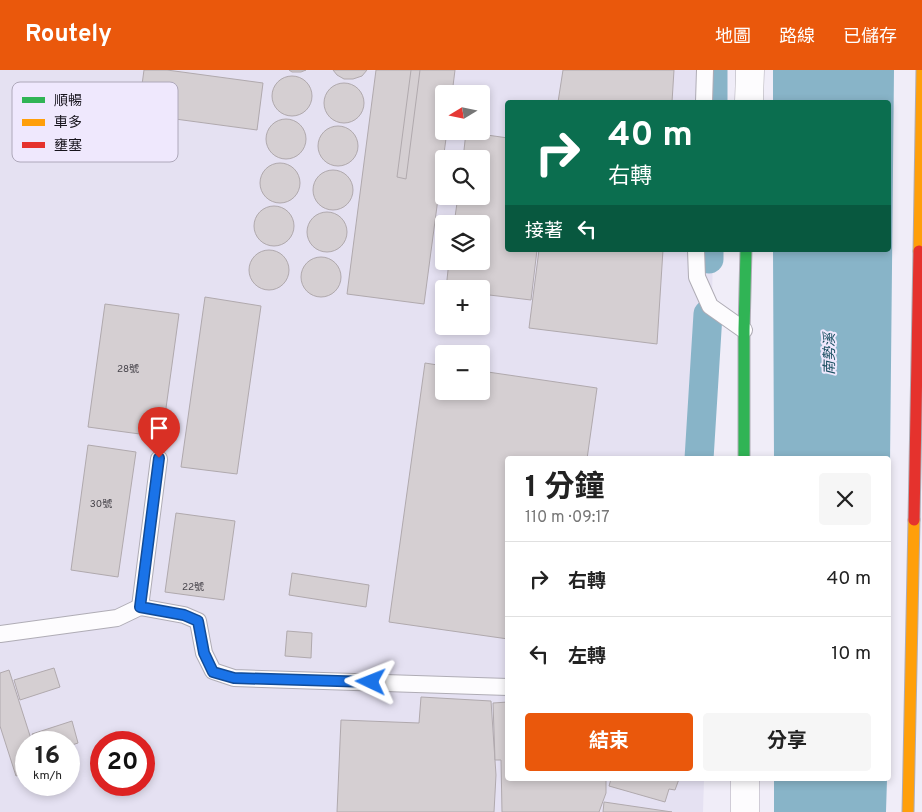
<!DOCTYPE html>
<html lang="zh-TW">
<head>
<meta charset="utf-8">
<style>
  body { margin:0; font-family:Overpass,"Noto Sans TC",sans-serif; background:#f6f6f6; color:#222; height:100vh; display:flex; flex-direction:column; font-size:19px; white-space:nowrap }
  * { box-sizing:border-box; margin:0 }
  p { font-size:16px; color:#767676 }
  .icon { flex:none; width:28px; height:28px; fill:none; stroke:currentColor; stroke-width:2; stroke-linecap:round; stroke-linejoin:round }
  .map { position:relative; flex:1; overflow:hidden }
  .sheet { position:absolute; left:505px; top:386px; width:386px; height:325px; display:flex; flex-direction:column; background:#fff; border-radius:5px; box-shadow:0 2px 8px #0003 }
  .sheet>* { flex:none }
  .guide { position:absolute; left:505px; top:30px; width:386px; height:152px; border-radius:5px; box-shadow:0 2px 8px #0003; background:#0b6e4f; color:#fff; overflow:hidden }
  .needle { width:32px; rotate:260deg }
  .controls { position:absolute; left:435px; top:15px; display:grid; gap:10px }
  .controls a { display:grid; place-items:center; width:55px; height:55px; border-radius:5px; background:#fff; box-shadow:0 2px 8px #0003; font-size:25px }
  .speed { position:absolute; left:15px; top:661px; display:flex; gap:10px; font-size:25px; font-weight:700; text-align:center }
  .speed>* { display:grid; place-content:center; width:65px; height:65px; border-radius:50%; background:#fff; box-shadow:0 2px 8px #0003; line-height:1 }
  .speed small { font-size:12px; font-weight:400 }
  .speed .limit { border:8px solid #d22; background:#fff; color:#111 }
  .pin { position:absolute; display:grid; place-items:center; width:42px; height:42px; color:#fff; margin:-51px -21px; border-radius:50% 50% 50% 0; rotate:-45deg; box-shadow:0 0 5px #0007 }
  .pin .icon { rotate:45deg }
  .me { position:absolute; width:55px; margin:-28px; rotate:272deg; stroke-linejoin:round; filter:drop-shadow(0 0 4px #0008) }
  .turn { display:flex; align-items:center; gap:18px; height:105px; padding:0 20px; font-size:22px }
  .turn .icon { width:65px; height:65px; stroke-width:2.5 }
  .turn b { display:block; font-size:35px; line-height:42px }
  .then { display:flex; align-items:center; height:48px; padding:0 20px; background:#0003; gap:10px; font-size:19px }
  .round { display:grid; place-items:center; flex:none; width:52px; height:52px; border-radius:5px; background:#f6f6f6 }
  .summary { display:flex; align-items:center; justify-content:space-between; height:85px; padding:0 20px }
  h1 { font-size:30px; font-weight:700; line-height:38px }
  .primary-button { display:flex; gap:10px; margin-top:auto; padding:10px 20px }
  .primary-button a { flex:1; height:58px; border-radius:5px; background:#ea580c; color:#fff; font-size:20px; font-weight:700; line-height:58px; text-align:center }
  .primary-button a+a { background:#f6f6f6; color:#222 }
  ul { padding:0; list-style:none }
  li { display:flex; align-items:center; gap:15px; height:75px; padding:0 20px; border-top:1px solid #e0e0e0 }
  li div { flex:1 }
  li b { display:block; font-size:19px }
  li em { font-style:normal }
  header { display:flex; align-items:center; gap:30px; box-sizing:border-box; height:70px; padding:0 25px; background:#ea580c; color:#fff }
  header strong { font-size:24px }
  nav { display:flex; gap:28px; margin-inline-start:auto; font-size:18px }
  .map>svg:first-child { display:block }
</style>
</head>
<body>
<header>
<strong>Routely</strong>
<nav><a>地圖</a><a>路線</a><a>已儲存</a></nav>
</header>
<div class="map">
<svg width="922" height="742" viewBox="0 0 922 742">
  <rect width="100%" height="100%" fill="#f0edf8"/>
  <!-- industrial -->
  <path fill="#e5e1f2" fill-rule="evenodd" d="M0,0H716L715,32H508V180H713L709,389H508V709H704L703,742H0ZM444,24H481V61H444ZM444,89H481V126H444ZM444,154H481V191H444ZM444,219H481V256H444ZM444,284H481V321H444ZM26,672H69V715H26ZM101,672H144V715H101Z"/>
  <!-- water -->
  <g fill="#88b4c8">
    <path d="M773,0H894L889,493V389H774L773,180H889V32H773Z"/>
    <path d="M774,709H887L886,742H774Z"/>
  </g>
  <g fill="none" stroke-linecap="round" stroke-linejoin="round">
    <!-- canal -->
    <g stroke="#88b4c8" stroke-width="29">
      <path d="M713,32V0"/>
      <path d="M709,189V180"/>
      <path d="M699,389L708,244"/>
    </g>
  </g>
  <!-- building -->
  <g fill="#d5cfd2" stroke="#b0a9ad">
    <path d="M144,0H167L263,13L257,60L138,44Z"/>
    <path d="M289,0H306L301,2H292Z"/>
    <path d="M333,0H367L362,6L353,9H344L337,5Z"/>
    <path d="M376,0H455L452,24H444V61H447L424,234L347,224Z"/>
    <path d="M411,0H420L406,109L397,107Z"/>
    <path d="M563,0H674L672,32H558Z"/>
    <circle cx="292" cy="26" r="20"/>
    <circle cx="344" cy="33" r="20"/>
    <circle cx="286" cy="69" r="20"/>
    <circle cx="338" cy="76" r="20"/>
    <path d="M466,62L508,68V180H537L531,230L481,224V219H446L449,191H481V154H454L458,126H481V89H463Z"/>
    <circle cx="280" cy="113" r="20"/>
    <circle cx="333" cy="120" r="20"/>
    <circle cx="274" cy="156" r="20"/>
    <circle cx="327" cy="162" r="20"/>
    <path d="M539,180H663L657,274L529,258Z"/>
    <circle cx="269" cy="200" r="20"/>
    <circle cx="321" cy="207" r="20"/>
    <path d="M205,227L261,236L237,404L181,397Z"/>
    <path d="M105,234L179,244L162,367L88,357Z"/>
    <path d="M425,293L444,296V321H481V301L597,318L587,389H508V569L389,552Z"/>
    <path d="M88,375L136,382L118,507L71,500Z"/>
    <path d="M176,443L235,451L224,530L165,522Z"/>
    <path d="M292,503L369,515L366,537L289,525Z"/>
    <path d="M287,561L312,563L311,588L285,586Z"/>
    <path d="M54,598L60,617L20,630L14,610Z"/>
    <path d="M9,600L32,672H26V703L16,706L0,656V603Z"/>
    <path d="M421,627L491,631L496,705L494,742H337L341,650L419,653Z"/>
    <path d="M508,632V709H606V723L599,742H502L501,690H495L493,633Z"/>
    <path d="M72,651L78,673L69,676V672H35L32,664Z"/>
    <path d="M611,709H679L675,720L669,719L665,732L609,716Z"/>
    <path d="M604,732L672,742H603Z"/>
  </g>
  <g fill="none" stroke-linecap="round" stroke-linejoin="round">
    <defs>
      <g id="lane">
        <path d="M704,32L705,0"/>
        <path d="M696,180L697,207L710,236L744,260"/>
        <path d="M140,537L159,389"/>
        <path d="M0,564L117,548L140,537L184,545L198,551L204,583L213,601L234,608L508,617"/>
      </g>
      <g id="street">
        <path d="M749,32L750,0"/>
        <path d="M745,709V742"/>
      </g>
      <path id="fast" d="M744,389V260L746,180"/>
      <g id="slow">
        <path d="M919,181L922,0"/>
        <path d="M908,742L914,450"/>
      </g>
      <path id="jam" d="M914,450L919,181"/>
    </defs>
    <!-- lane casing -->
    <use href="#lane" stroke="#afacb5" stroke-width="18"/>
    <!-- street casing -->
    <use href="#street" stroke="#afacb5" stroke-width="29"/>
    <!-- fast casing -->
    <use href="#fast" stroke="#afacb5" stroke-width="13"/>
    <!-- slow casing -->
    <use href="#slow" stroke="#afacb5" stroke-width="13"/>
    <!-- jam casing -->
    <use href="#jam" stroke="#afacb5" stroke-width="13"/>
    <!-- lane -->
    <use href="#lane" stroke="#fdfcfe" stroke-width="16"/>
    <!-- street -->
    <use href="#street" stroke="#fdfcfe" stroke-width="28"/>
    <!-- fast -->
    <use href="#fast" stroke="#30b455" stroke-width="11"/>
    <!-- slow -->
    <use href="#slow" stroke="#ff9f0a" stroke-width="11"/>
    <!-- jam -->
    <use href="#jam" stroke="#e5322d" stroke-width="11"/>
  </g>
  <g fill="none" stroke-linecap="round" stroke-linejoin="round">
    <defs>
      <path id="route" d="M159,388L140,537L184,545L198,551L204,583L213,602L234,608L371,612"/>
    </defs>
    <!-- route casing -->
    <use href="#route" stroke="#114b97" stroke-width="12"/>
    <!-- route -->
    <use href="#route" stroke="#1a73e8" stroke-width="9"/>
  </g>
  <g text-anchor="middle" stroke-width="4" stroke-linejoin="round" paint-order="stroke">
    <!-- number labels -->
    <g font-size="10" fill="#46434a">
      <text x="128" y="302">28號</text>
      <text x="101" y="437">30號</text>
      <text x="193" y="520">22號</text>
    </g>
    <!-- water labels -->
    <g font-size="14" font-style="italic" fill="#174d5f" stroke="#efe8fd">
      <text transform="translate(829 284) rotate(-90)" y="5">南勢溪</text>
    </g>
  </g>
  <!-- legend -->
  <rect x="12" y="12" width="166" height="80" rx="8" fill="#efe8fd" stroke="#aea8ba" stroke-width="1"/>
  <rect x="22" y="27" width="23" height="6" fill="#30b455"/>
  <rect x="22" y="49" width="23" height="7" fill="#ff9f0a"/>
  <rect x="22" y="72" width="23" height="6" fill="#e5322d"/>
  <g font-size="14" fill="#17141d">
    <text x="54" y="35">順暢</text>
    <text x="54" y="57">車多</text>
    <text x="54" y="80">壅塞</text>
  </g>
</svg>
<div class="controls">
<a><svg class="needle" viewBox="-14 -14 28 28"><path d="M0-13l5 13h-10z" fill="#e53935"/><path d="M0 13l5-13h-10z" fill="#767676"/></svg></a>
<a><svg class="icon" aria-label="search" viewBox="0 0 24 24"><circle cx="10" cy="10" r="6"/><path d="M15 15l6 6"/></svg></a>
<a><svg class="icon" aria-label="layers" viewBox="0 0 24 24"><path d="M12 4l9 5-9 5-9-5zM3 14l9 5 9-5"/></svg></a>
<a>+</a>
<a>−</a>
</div>
<div class="speed"><div>16<small>km/h</small></div><div class="limit">20</div></div>
<div class="pin" style="left:159px;top:388px;background:#d93025"><svg class="icon" aria-label="arrive" viewBox="0 0 24 24"><path d="M6 21V4h12l-3 4 3 4H6"/></svg></div>
<svg class="me" style="left:371px;top:612px" viewBox="-20 -20 40 40"><path d="M0-17L14 15 0 8-14 15z" fill="#1a73e8" stroke="#fff" stroke-width="4"/></svg>
<div class="guide">
<div class="turn"><svg class="icon" aria-label="right" viewBox="0 0 24 24"><path d="M7 20v-9h11M14 6l5 5-5 5"/></svg><div><b>40 m</b>右轉</div></div>
<div class="then">接著<svg class="icon" aria-label="left" viewBox="0 0 24 24"><path d="M17 20v-9H6M10 6l-5 5 5 5"/></svg></div>
</div>
<section class="sheet">
<div class="summary"><div><h1>1 分鐘</h1><p>110 m · 09:17</p></div><a class="round"><svg class="icon" aria-label="close" viewBox="0 0 24 24"><path d="M6 6l12 12M18 6L6 18"/></svg></a></div>
<ul>
<li><svg class="icon" aria-label="right" viewBox="0 0 24 24"><path d="M7 20v-9h11M14 6l5 5-5 5"/></svg><div><b>右轉</b></div><em>40 m</em></li>
<li><svg class="icon" aria-label="left" viewBox="0 0 24 24"><path d="M17 20v-9H6M10 6l-5 5 5 5"/></svg><div><b>左轉</b></div><em>10 m</em></li>
</ul>
<div class="primary-button"><a>結束</a><a>分享</a></div>
</section>
</div>
</body>
</html>
